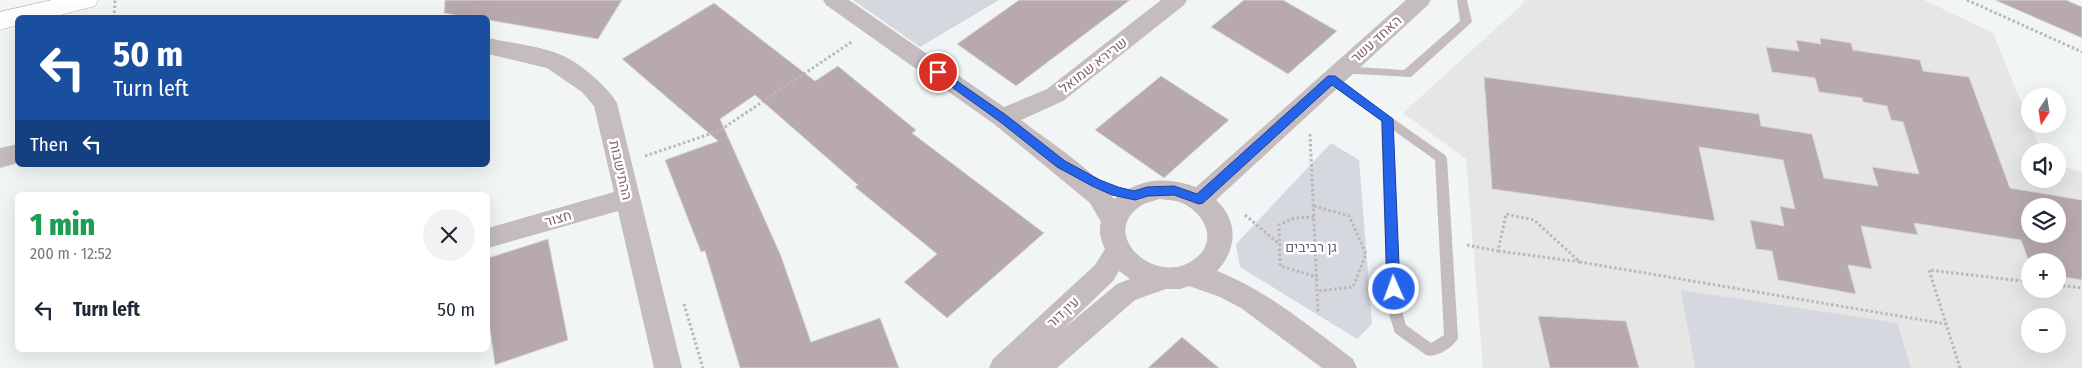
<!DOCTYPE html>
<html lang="en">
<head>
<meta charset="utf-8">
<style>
  body { margin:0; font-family:"Fira Sans Condensed",Heebo,sans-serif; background:#f2f2f3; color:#1f2937; height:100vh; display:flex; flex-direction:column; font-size:19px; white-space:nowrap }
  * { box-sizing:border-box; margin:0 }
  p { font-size:16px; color:#747a83 }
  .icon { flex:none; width:28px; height:28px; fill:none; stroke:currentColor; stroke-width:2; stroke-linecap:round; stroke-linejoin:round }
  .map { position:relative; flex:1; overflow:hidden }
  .drawer { position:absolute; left:15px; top:192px; width:475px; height:160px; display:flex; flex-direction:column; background:#fff; border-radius:8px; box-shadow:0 5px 20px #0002 }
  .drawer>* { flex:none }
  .top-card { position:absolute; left:15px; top:15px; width:475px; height:152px; border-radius:8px; box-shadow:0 5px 20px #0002; background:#1a4fa0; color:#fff; overflow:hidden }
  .needle { width:32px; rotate:192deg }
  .fabs { position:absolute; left:2021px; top:88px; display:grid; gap:10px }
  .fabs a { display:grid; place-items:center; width:45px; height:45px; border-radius:50%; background:#fff; box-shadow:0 5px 20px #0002; font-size:25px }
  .pin { position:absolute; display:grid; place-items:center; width:42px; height:42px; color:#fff; margin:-21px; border:2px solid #fff; border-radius:50%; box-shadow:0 1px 5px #0007 }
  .me { position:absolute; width:55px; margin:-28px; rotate:358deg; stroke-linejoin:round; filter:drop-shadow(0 0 4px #0008) }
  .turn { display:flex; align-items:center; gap:18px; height:105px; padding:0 15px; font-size:22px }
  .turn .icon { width:65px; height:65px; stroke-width:2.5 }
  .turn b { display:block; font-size:35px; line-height:42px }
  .then { display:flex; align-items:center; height:48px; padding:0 15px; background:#0003; gap:10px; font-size:19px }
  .round { display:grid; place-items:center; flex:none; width:52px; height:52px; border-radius:26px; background:#f2f2f3 }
  .summary { display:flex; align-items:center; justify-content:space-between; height:85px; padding:0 15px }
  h1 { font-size:30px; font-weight:800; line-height:38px; color:#1e9e55 }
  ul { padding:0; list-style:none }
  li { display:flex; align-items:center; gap:15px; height:65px; padding:0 15px }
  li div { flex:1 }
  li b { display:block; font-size:19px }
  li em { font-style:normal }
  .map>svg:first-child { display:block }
</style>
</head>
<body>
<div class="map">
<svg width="2082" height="368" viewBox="0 0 2082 368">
  <rect width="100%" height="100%" fill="#f2f5f6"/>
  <!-- built -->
  <path fill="#e6e6e7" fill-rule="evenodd" d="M1523,0H1924L1993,33L2041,151H2030V179H2058V166L2082,172V368H1483L1466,159L1403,113L1525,2ZM2030,206H2058V234H2030ZM2030,261H2058V289H2030ZM2030,316H2058V344H2030Z"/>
  <!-- green -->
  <g fill="#d6d8e0">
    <path d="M853,0H999L920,47Z"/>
    <path d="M1331,143L1359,160L1372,324L1357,339L1240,267L1236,244Z"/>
    <path d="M1681,290L1897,323L1911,368H1695Z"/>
  </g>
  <!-- building -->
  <g fill="#b8a9b0" stroke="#d5d7d7" fill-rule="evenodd">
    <path d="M445,0H622L598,39L488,20V18H471L444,13Z"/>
    <path d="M1019,0H1130L1016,86L957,44Z"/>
    <path d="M1244,0H1283L1337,31L1288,74L1211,27Z"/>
    <path d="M1995,0H2066L2082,7V38Z"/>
    <path d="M714,3L815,81L838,66L916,130L912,133L1044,233L947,318L904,282L937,254L855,187L858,185L755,95L720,119L781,256L811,342L880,318L899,368H740L705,251L701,252L665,160L718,141L622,59Z"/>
    <path d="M1820,38L1851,43L1853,50L1920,60L1923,71L1969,77L2010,188L2082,200V280L2058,276V261H2030V265L2021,240L1914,223L1918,235L1861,226L1872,269L1848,265L1856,294L1778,280L1772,251L1756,249L1750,220L1784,226L1780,206L1795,209L1783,160L1699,147L1715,221L1492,189L1484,77L1759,114L1761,126L1812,134L1824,178L1878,186L1872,167L1919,174L1903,122L1891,120L1887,106L1863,102L1862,98L1819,92L1815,78L1772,72L1766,47L1799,51L1796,40L1821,44ZM2030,206H2058V234H2030Z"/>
    <path d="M1161,76L1229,120L1164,178L1095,130Z"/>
    <path d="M548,239L568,340L495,365L488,314V258Z"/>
    <path d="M1538,316L1626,321L1639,368H1550Z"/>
    <path d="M1182,337L1219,368H1148Z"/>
  </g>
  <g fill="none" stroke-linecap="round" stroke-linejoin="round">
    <defs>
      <path id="secondary" d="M52,0H98L95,6L49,18H18V25L0,30V12Z"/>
    </defs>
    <!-- secondary casing -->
    <use href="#secondary" stroke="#bcb0b5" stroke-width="1"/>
    <!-- path -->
    <g stroke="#bdb6b9" stroke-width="3" stroke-dasharray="2.5 2.5" stroke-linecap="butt">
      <path d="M1967,0L2082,52"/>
      <path d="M114,18L115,0"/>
      <path d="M1310,134L1318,312"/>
      <path d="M645,156L719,131L853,41"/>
      <path d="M1314,206L1349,216L1366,254L1353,287L1317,291"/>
      <path d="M1245,215L1279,244"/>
      <path d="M1314,217L1294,218L1279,225L1280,266L1317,277"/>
      <path d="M1467,245L1498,251L1506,214L1534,220L1580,262L1946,324"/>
      <path d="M1498,251L1580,262"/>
      <path d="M2058,285L2082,288"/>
      <path d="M684,304L703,368"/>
      <path d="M1960,368L1929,270L2030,282"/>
    </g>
    <!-- lane -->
    <g fill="#c5bcbf" fill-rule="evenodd">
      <path d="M1457,0H1467L1472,22L1411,77L1338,73L1336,70L1338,67L1342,66L1404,70L1460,21Z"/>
      <path d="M1331,75L1445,155L1447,158L1458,338C1454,347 1435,359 1426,355L1395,333L1387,308L1381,121L1327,82L1325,79L1327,76ZM1393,130L1435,160L1444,335L1431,343L1406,325L1401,308Z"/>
    </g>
    <!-- street -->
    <g fill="#c5bcbf" fill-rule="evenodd">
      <path d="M823,0H849L1004,107L1047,89L1161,0H1187L1184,5L1063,101L1021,120C1048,141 1096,171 1114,199C1139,178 1166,176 1196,187L1406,0H1431L1428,5L1216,200C1239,221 1237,250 1217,271C1268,291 1310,327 1353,359L1357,368H1322L1241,308L1220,297L1189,286L1180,289H1166L1135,300L1057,368H989L993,359L1095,265L1105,249C1101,241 1098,230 1101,222L1090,203L994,124L826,5ZM1160,199C1167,200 1176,200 1182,203C1204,213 1218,239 1197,257C1159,291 1095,234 1142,205C1147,202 1154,201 1160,199ZM1119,271L1130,279L1117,284L1063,329L1113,281Z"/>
      <path d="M488,38C511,43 540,46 561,55C579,62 607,86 617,103L682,368H654L618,211L488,248V228L614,192L594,106L582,92L547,68L488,54Z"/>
      <path d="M18,144V163L0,168V148Z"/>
    </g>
    <!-- secondary -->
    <use href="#secondary" fill="#fff" fill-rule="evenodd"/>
  </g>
  <!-- route -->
  <path fill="#2563eb" stroke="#184099" d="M938,68L1006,115L1065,161L1100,180L1118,187L1134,191L1147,187L1174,186L1197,194L1328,76H1335L1393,119L1400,289L1398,293L1394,294L1389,293L1387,289L1382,121L1332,85L1203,203L1199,204L1174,195L1148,196L1135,200L1112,195L1092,186L1057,167L999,121L935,75L933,72L935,70Z"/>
  <g text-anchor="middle" stroke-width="5" stroke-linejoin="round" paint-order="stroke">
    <!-- street labels -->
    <g font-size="14" fill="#856370" stroke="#fff">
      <text transform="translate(1376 39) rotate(-42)" y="5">האחד עשר</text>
      <text transform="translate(1093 65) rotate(-38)" y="5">שרירא שמואל</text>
      <text transform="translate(621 170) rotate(77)" y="5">ההתישבות</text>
      <text transform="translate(558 218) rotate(-16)" y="5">חצור</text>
      <text transform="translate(1063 312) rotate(-43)" y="5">עין דור</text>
    </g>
    <!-- park labels -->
    <g font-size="14" fill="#63637c" stroke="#fff">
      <text x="1311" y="252">גן רביבים</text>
    </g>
  </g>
</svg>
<div class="fabs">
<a><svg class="needle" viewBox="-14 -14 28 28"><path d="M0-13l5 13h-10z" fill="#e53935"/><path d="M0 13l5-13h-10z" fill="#747a83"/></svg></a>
<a><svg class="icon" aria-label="sound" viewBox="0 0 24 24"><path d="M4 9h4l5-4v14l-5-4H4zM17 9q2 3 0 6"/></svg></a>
<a><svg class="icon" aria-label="layers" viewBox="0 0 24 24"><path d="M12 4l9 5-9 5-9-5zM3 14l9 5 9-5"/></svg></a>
<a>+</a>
<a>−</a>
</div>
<div class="pin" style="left:938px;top:72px;background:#d93025"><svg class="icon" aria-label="arrive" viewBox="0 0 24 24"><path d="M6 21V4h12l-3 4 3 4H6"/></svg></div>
<svg class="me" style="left:1394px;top:289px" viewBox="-20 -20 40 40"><circle r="17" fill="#2563eb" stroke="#fff" stroke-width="3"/><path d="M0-11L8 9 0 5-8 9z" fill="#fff"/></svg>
<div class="top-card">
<div class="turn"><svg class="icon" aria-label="left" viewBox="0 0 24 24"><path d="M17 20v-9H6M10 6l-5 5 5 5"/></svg><div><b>50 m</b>Turn left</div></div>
<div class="then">Then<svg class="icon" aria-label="left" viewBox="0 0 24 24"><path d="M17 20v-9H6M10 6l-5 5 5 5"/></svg></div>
</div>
<section class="drawer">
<div class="summary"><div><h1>1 min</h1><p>200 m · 12:52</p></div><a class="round"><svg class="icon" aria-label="close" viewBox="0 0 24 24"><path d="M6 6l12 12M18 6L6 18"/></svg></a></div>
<ul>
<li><svg class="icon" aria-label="left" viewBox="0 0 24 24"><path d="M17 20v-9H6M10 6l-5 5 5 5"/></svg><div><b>Turn left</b></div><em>50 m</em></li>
</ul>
</section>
</div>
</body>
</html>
